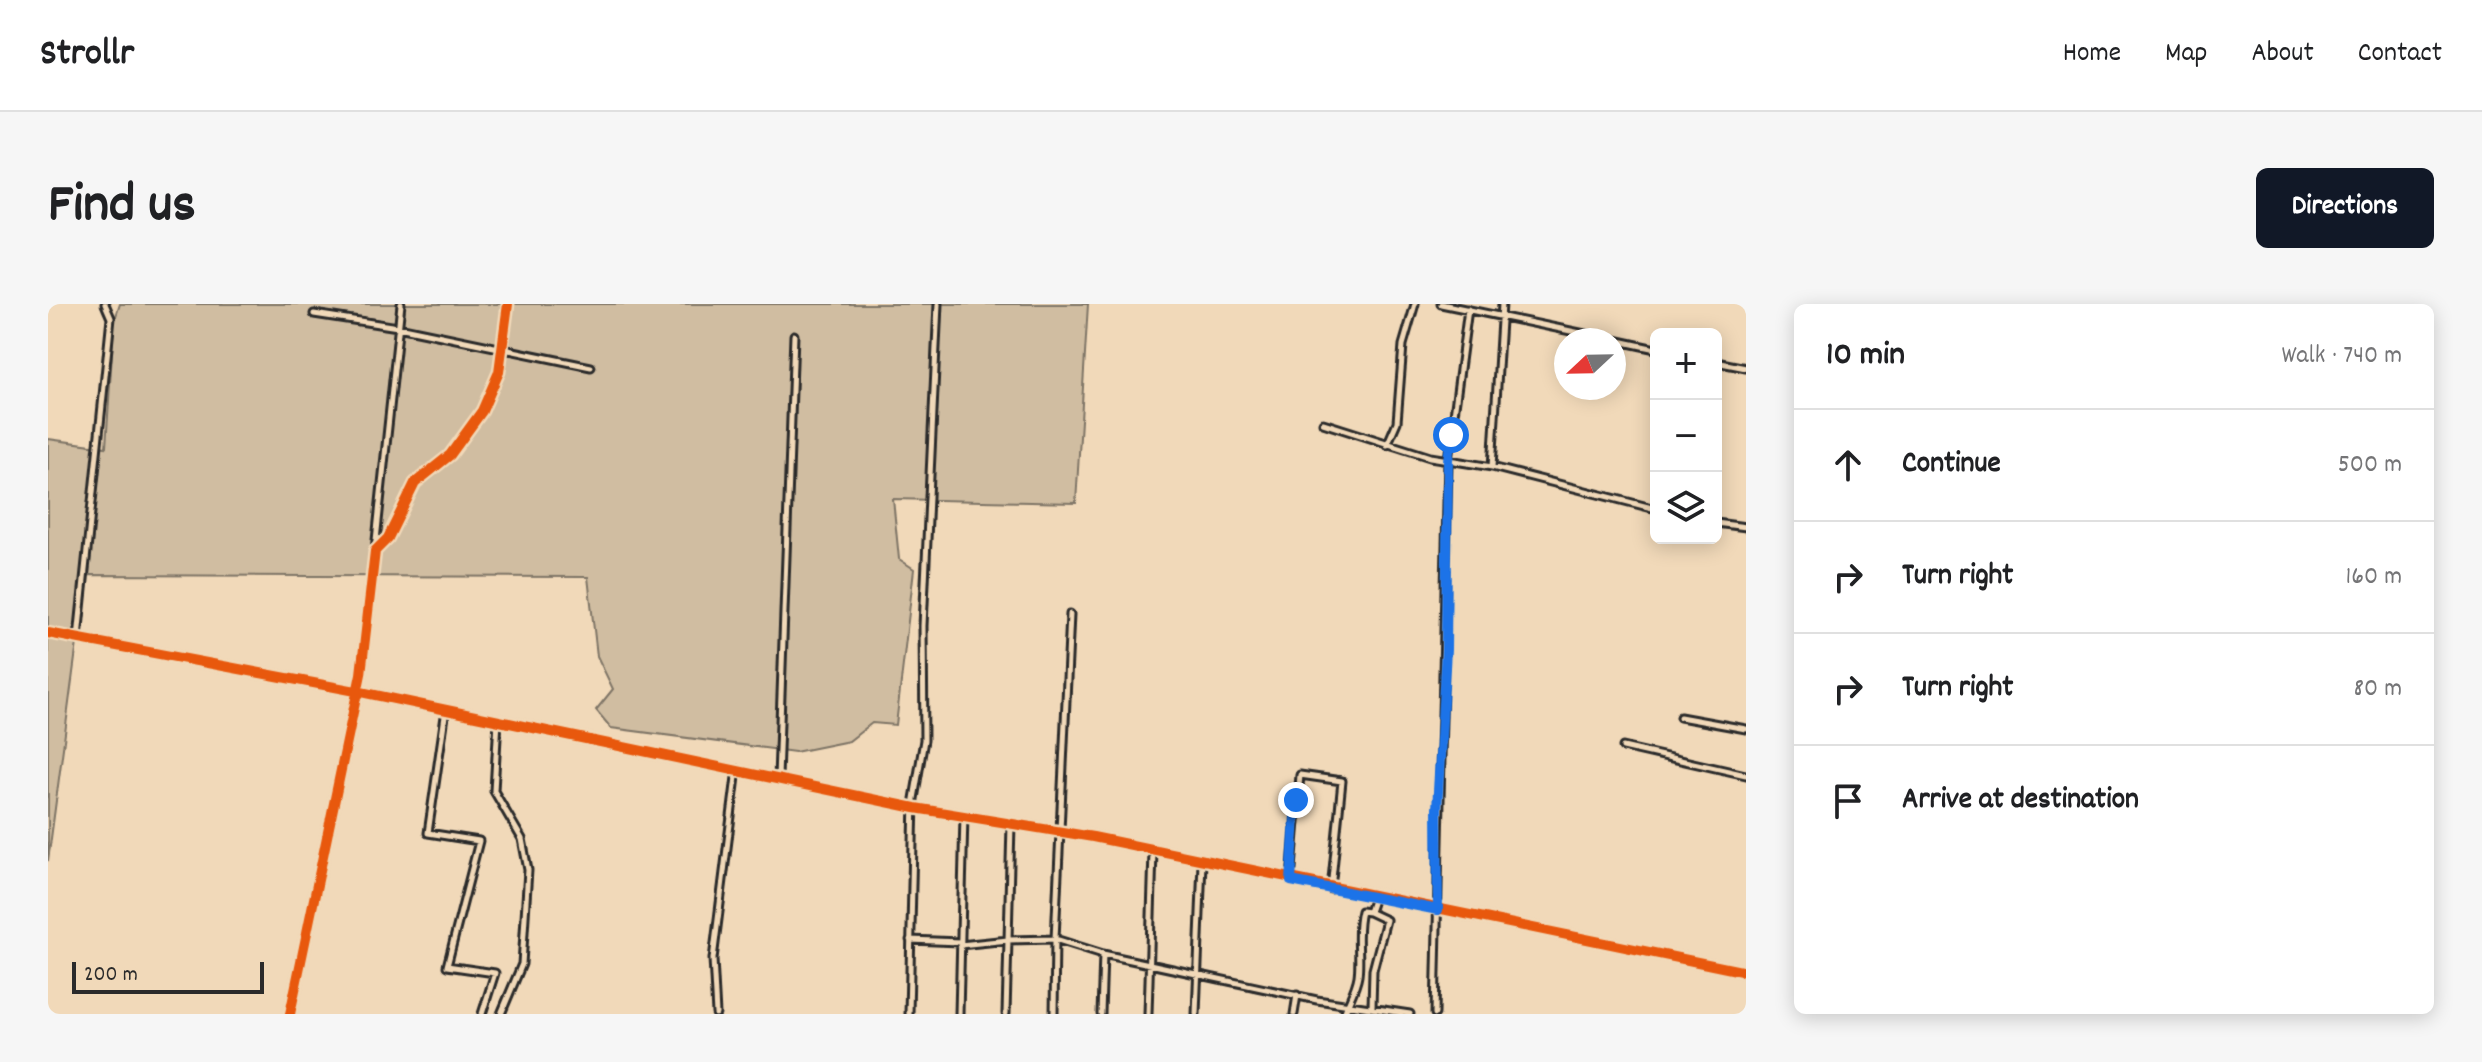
<!DOCTYPE html>
<meta charset="utf-8">
<style>
body{margin:0;font-family:Dekko,sans-serif;background:#f6f6f6;color:#202124}
.controls{position:absolute;right:24px;top:24px;display:grid;overflow:hidden;border-radius:12px;box-shadow:0 4px 20px #0003}
.controls button{width:72px;height:72px;display:grid;place-items:center;padding:0;border:0;border-bottom:2px solid #e0e0e0;background:#fff;color:#202124;font:40px sans-serif}
.compass{position:absolute;left:1506px;top:24px;width:72px;height:72px;border-radius:50%;background:#fff;box-shadow:0 4px 20px #0003;rotate:248deg}
.scale{position:absolute;left:24px;bottom:20px;width:192px;box-sizing:border-box;padding-left:8px;border:4px solid #2b2b2b;border-top:0;font-size:22px;line-height:28px;white-space:nowrap;color:#2b2b2b;-webkit-text-stroke:6px #f1d9b9;paint-order:stroke}
.stop{position:absolute;width:24px;height:24px;margin:-18px;border:6px solid #1a73e8;border-radius:50%;background:#fff}
.stop.end{background:#1a73e8;border-color:#fff;box-shadow:0 2px 8px #0008}
.list{margin:0;padding:0;list-style:none}
h2{display:flex;justify-content:space-between;align-items:center;height:104px;margin:0;padding:0 32px;font-size:34px}
h2 small{font-size:26px;font-weight:400;color:#757577}
.list li{display:grid;grid-template-columns:52px 1fr auto;gap:24px;align-items:center;box-sizing:border-box;height:112px;padding:0 32px;border-top:2px solid #e0e0e0}
.list b{display:block;font-size:30px;white-space:nowrap}
.list em{font-size:26px;font-style:normal;color:#757577}
.icon{flex:none;width:44px;height:44px;fill:none;stroke:currentColor;stroke-width:2;stroke-linecap:round;stroke-linejoin:round}
.map{position:relative;flex:none;width:1698px;height:710px;overflow:hidden;border-radius:12px}
header{display:flex;align-items:center;gap:48px;box-sizing:border-box;height:112px;padding:0 40px;background:#fff;border-bottom:2px solid #e0e0e0}
header strong{font-size:38px}
nav{display:flex;gap:44px;margin-inline-start:auto;font-size:28px}
.intro{display:flex;align-items:center;justify-content:space-between;box-sizing:border-box;height:192px;padding:0 48px}
h1{margin:0;font-size:56px}
.button{padding:20px 36px;border-radius:12px;background:#111827;color:#fff;font-size:28px;font-weight:700}
main{display:flex;gap:48px;padding:0 48px}
aside{flex:1;background:#fff;border-radius:12px;box-shadow:0 4px 20px #0003}
.map>svg:first-child{display:block}
.green{fill:#d0bda1;stroke:#7e7466;stroke-width:2}
.lines{fill:none;stroke-linecap:round;stroke-linejoin:round}
.minor-casing{stroke:#2b2b2b;stroke-width:11}
.tertiary-casing{stroke:#2b2b2b;stroke-width:13}
.minor{stroke:#f1d9b9;stroke-width:5}
.tertiary{stroke:#f1d9b9;stroke-width:7}
.cycleway-casing{stroke:#f1d9b9;stroke-width:15}
.cycleway{stroke:#e8590c;stroke-width:10}
.route{stroke:#1a73e8;stroke-width:10}
</style>
<header>
<strong>Strollr</strong>
<nav><a>Home</a><a>Map</a><a>About</a><a>Contact</a></nav>
</header>
<div class="intro"><h1>Find us</h1><a class="button">Directions</a></div>
<main>
<div class="map">
<svg width="1698" height="710" viewBox="0 0 1698 710">
<rect width="100%" height="100%" fill="#f1d9b9"/>
<filter id="ink" filterUnits="userSpaceOnUse"><feTurbulence type="fractalNoise" baseFrequency=".0125" numOctaves="2"/><feDisplacementMap in="SourceGraphic" scale="16" xChannelSelector="R" yChannelSelector="G"/><feConvolveMatrix kernelMatrix="1 2 1 2 8 2 1 2 1" color-interpolation-filters="sRGB"/></filter>
<g filter="url(#ink)">
<!-- green -->
<path class="green" d="M 72,0 L 1040,0 L 1028,199 L 845,195 L 851,255 L 866,265 L 848,421 L 824,419 L 801,437 L 747,448 L 563,424 L 548,406 L 565,385 L 549,352 L 540,273 L 38,271 L 0,557 L 0,135 L 58,143 L 66,18 Z"/>
<g class="lines">
<!-- minor casing -->
<g class="minor-casing">
<path id="minor" d="M 1393,0 L 1566,36
M 266,10 L 350,23 L 543,63
M 1566,36 L 1608,45
M 1668,58 L 1698,64
M 1275,119 L 1382,153 L 1444,163 L 1454,0
M 1339,141 L 1349,118 L 1355,41 L 1367,0
M 1444,163 L 1608,205
M 1668,219 L 1698,223
M 327,246 L 353,0
M 1022,310 L 1007,635 L 1055,650
M 30,334 L 63,14 L 57,0
M 398,405 L 380,529 L 431,537 L 399,662 L 447,669 L 434,710
M 1632,413 L 1698,425
M 450,416 L 446,487 L 474,535 L 480,566 L 474,660 L 453,710
M 1575,443 L 1698,471
M 730,474 L 746,31
M 963,520 L 960,636 L 1007,635 L 1006,710
M 1243,576 L 1252,471 L 1294,477 L 1283,585
M 1321,608 L 1338,616 L 1325,666 L 1324,703
M 862,636 L 912,638
M 912,641 L 960,636 L 958,710
M 242,710 L 313,370 L 327,247 L 340,234 L 367,179 L 402,151 L 434,107 L 451,68 L 460,0
M 668,710 L 665,655 L 689,465
M 861,710 L 866,495 L 876,436 L 875,322 L 890,0
M 911,710 L 916,511
M 1053,710 L 1055,650 L 1269,696 L 1362,710
M 1100,710 L 1105,547
M 1148,710 L 1154,558
M 1246,710 L 1249,691
M 1296,710 C 1300,698 1308,685 1310,672 C 1313,650 1307,630 1313,607 L 1321,608 L 1326,593
M 1387,710 L 1400,156 L 1420,5"/>
</g>
<!-- tertiary casing -->
<g class="tertiary-casing">
<path id="tertiary" d="M 0,329 L 308,387 L 867,504 L 1045,533 L 1698,668"/>
</g>
<!-- minor -->
<use href="#minor" class="minor"/>
<!-- tertiary -->
<use href="#tertiary" class="tertiary"/>
<!-- cycleway casing -->
<g class="cycleway-casing">
<path id="cycleway" d="M 0,329 L 308,387 L 867,504 L 1045,533 L 1698,668
M 242,710 L 313,370 L 327,247 L 340,234 L 367,179 L 402,151 L 434,107 L 451,68 L 460,0"/>
</g>
<!-- cycleway -->
<use href="#cycleway" class="cycleway"/>
</g>
</g>
<g class="lines" filter="url(#ink)">
<!-- route -->
<path class="route" d="M 1248,496 L 1243,577 L 1390,606 L 1389,505 L 1398,346 L 1400,156 L 1403,131"/>
</g>
</svg>
<div class="controls">
<button>+</button>
<button>−</button>
<button><svg class="icon" aria-label="layers" viewBox="0 0 24 24"><path d="M12 4l9 5-9 5-9-5zM3 14l9 5 9-5"/></svg></button>
</div>
<svg class="compass" viewBox="-18 -18 36 36"><path d="M0-13l5 13h-10z" fill="#e53935"/><path d="M0 13l5-13h-10z" fill="#757577"/></svg>
<div class="scale">200 m</div>
<div class="stop" style="left:1403px;top:131px"></div>
<div class="stop end" style="left:1248px;top:496px"></div>
</div>
<aside>
<h2>10 min<small>Walk · 740 m</small></h2>
<ul class="list">
<li><svg class="icon" aria-label="ahead" viewBox="0 0 24 24"><path d="M12 20V5M6 11l6-6 6 6"/></svg><div><b>Continue</b></div><em>500 m</em></li>
<li><svg class="icon" aria-label="right" viewBox="0 0 24 24"><path d="M7 20v-9h11M14 6l5 5-5 5"/></svg><div><b>Turn right</b></div><em>160 m</em></li>
<li><svg class="icon" aria-label="right" viewBox="0 0 24 24"><path d="M7 20v-9h11M14 6l5 5-5 5"/></svg><div><b>Turn right</b></div><em>80 m</em></li>
<li><svg class="icon" aria-label="arrive" viewBox="0 0 24 24"><path d="M6 21V4h12l-3 4 3 4H6"/></svg><div><b>Arrive at destination</b></div></li>
</ul>
</aside>
</main>
